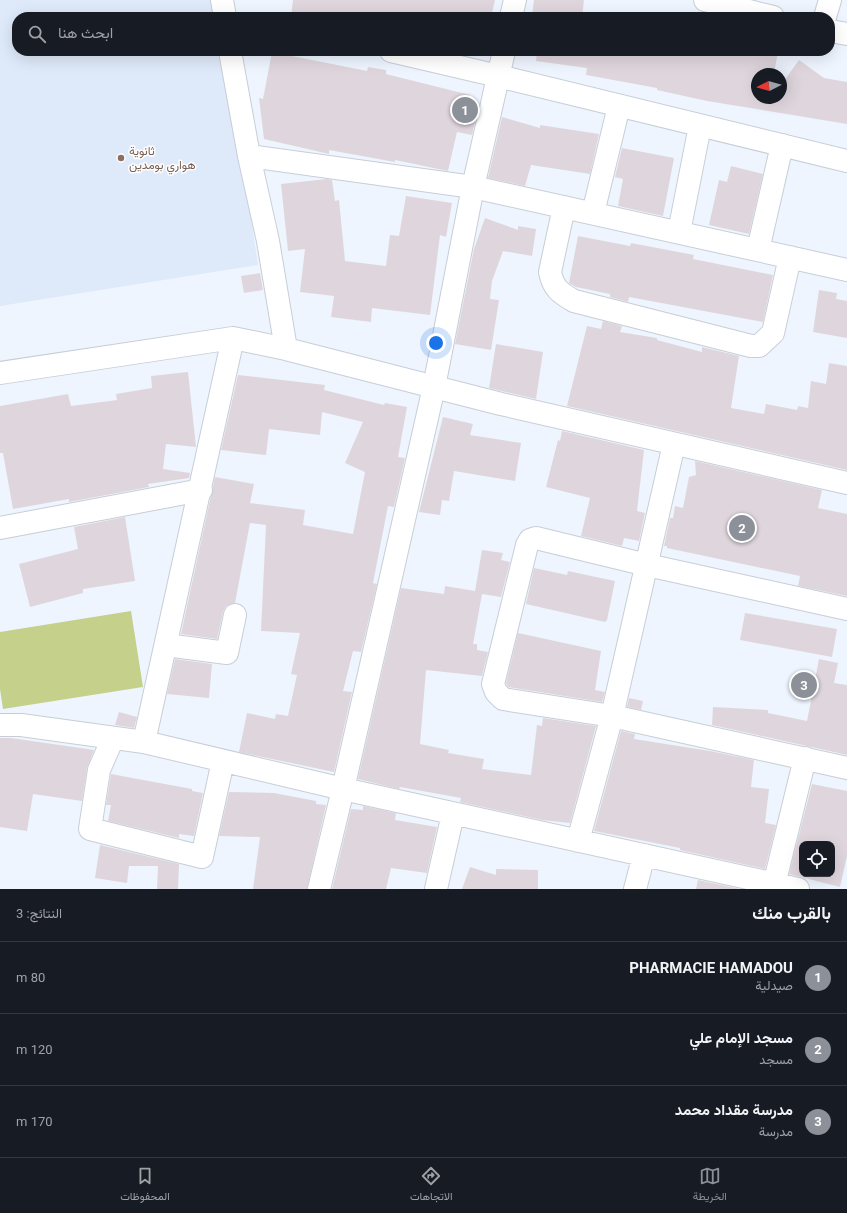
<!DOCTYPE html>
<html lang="ar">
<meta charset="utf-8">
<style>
body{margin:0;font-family:Roboto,Vazirmatn,sans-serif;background:#20242c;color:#f1f3f6;direction:rtl}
.controls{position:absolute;right:12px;bottom:12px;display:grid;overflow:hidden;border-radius:8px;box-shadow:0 4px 16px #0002}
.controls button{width:36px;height:36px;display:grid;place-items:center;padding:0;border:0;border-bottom:1px solid #363941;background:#171b24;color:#f1f3f6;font:20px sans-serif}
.compass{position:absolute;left:751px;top:68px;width:36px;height:36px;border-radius:50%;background:#171b24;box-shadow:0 4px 16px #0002;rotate:264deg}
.you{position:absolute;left:436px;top:343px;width:14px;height:14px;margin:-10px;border:3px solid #fff;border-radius:50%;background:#1a73e8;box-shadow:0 0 0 6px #1a73e833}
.badge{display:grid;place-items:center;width:26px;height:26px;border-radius:50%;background:#8c9099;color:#fff;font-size:13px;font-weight:700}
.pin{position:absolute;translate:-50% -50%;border:2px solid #fff;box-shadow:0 1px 4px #0006}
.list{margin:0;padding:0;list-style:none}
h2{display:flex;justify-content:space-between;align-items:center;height:52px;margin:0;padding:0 16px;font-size:17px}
h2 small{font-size:13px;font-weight:400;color:#9ea1a6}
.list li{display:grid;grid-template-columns:26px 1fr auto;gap:12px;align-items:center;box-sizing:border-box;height:72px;padding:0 16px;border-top:1px solid #363941}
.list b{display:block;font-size:15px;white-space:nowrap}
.list p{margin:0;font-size:13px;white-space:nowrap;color:#9ea1a6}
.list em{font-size:13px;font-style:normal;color:#9ea1a6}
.icon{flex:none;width:22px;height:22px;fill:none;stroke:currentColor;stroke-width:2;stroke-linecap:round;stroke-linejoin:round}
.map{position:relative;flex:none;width:847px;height:889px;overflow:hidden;direction:ltr}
.search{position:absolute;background:#171b24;box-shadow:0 4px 16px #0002;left:12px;right:12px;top:12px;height:44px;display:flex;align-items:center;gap:10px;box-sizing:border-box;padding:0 14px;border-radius:16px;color:#9ea1a6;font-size:15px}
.sheet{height:268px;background:#171b24}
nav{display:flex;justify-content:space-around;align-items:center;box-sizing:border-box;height:56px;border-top:1px solid #363941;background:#171b24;font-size:11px;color:#9ea1a6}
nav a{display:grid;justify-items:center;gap:2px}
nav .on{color:#8c9099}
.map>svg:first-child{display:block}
.built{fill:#dee9f9}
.pitch{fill:#c5d08a}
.building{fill:#dfd6dd;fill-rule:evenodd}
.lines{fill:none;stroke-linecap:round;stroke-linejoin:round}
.minor-casing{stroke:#c7ced6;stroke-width:24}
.tertiary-casing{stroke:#c7ced6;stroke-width:24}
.minor{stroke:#fff;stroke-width:22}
.tertiary{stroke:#fff;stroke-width:22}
.education-dot{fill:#8d6e63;stroke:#fff;stroke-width:1.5}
.labels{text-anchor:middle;stroke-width:3;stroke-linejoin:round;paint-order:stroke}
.education-label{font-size:12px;fill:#785e54;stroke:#fff;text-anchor:start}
</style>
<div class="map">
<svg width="847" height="889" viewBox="0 0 847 889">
<rect width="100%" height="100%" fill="#eef5fe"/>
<!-- built -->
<path class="built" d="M 0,0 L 218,0 L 221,17 L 17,17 L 17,51 L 226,51 L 258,265 L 0,306 Z"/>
<!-- pitch -->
<path class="pitch" d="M 131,611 L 143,687 L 3,709 L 0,689 L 0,632 Z"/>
<!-- building -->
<path class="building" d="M 293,0 L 495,0 L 491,17 L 291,17 Z
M 534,0 L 584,0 L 582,17 L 532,17 Z
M 537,51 L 778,51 L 774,74 L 757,74 L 757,98 L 770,98 L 770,101 L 772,98 L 781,98 L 781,85 L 799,60 L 824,78 L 847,82 L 847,124 L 707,101 L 657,90 L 657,88 L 586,75 L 587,68 L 536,61 Z
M 272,52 L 367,71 L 368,67 L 386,70 L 386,74 L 470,95 L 467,107 L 478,110 L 472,135 L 457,132 L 448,171 L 395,160 L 395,162 L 329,150 L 329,154 L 264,139 L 259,98 L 263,99 Z
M 502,117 L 540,128 L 540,125 L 599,134 L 590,174 L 531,165 L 525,186 L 488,178 Z
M 622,148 L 674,158 L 663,216 L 618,206 L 623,179 L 615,177 Z
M 731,166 L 763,174 L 749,234 L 709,225 L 719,180 L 727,182 Z
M 327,179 L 332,180 L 335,201 L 339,200 L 345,261 L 386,266 L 390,235 L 399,236 L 406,196 L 452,203 L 446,237 L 440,235 L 430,315 L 372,308 L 371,322 L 331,317 L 334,296 L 300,292 L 305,249 L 288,251 L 281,184 Z
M 485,218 L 518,230 L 518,226 L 536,229 L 532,256 L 503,251 L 492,281 L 490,299 L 499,300 L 491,350 L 455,344 L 474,249 Z
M 578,236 L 630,246 L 631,243 L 694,255 L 693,259 L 773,275 L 763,322 L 629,297 L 628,302 L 610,297 L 610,294 L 576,287 L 569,283 Z
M 260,273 L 263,290 L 244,293 L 241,276 Z
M 819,290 L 837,293 L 836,299 L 847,301 L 847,338 L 813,332 Z
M 603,321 L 622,326 L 620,332 L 657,338 L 657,340 L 702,352 L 702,347 L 739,356 L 731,408 L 764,414 L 766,404 L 797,410 L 798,406 L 808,408 L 811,381 L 826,384 L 829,363 L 847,366 L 847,470 L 567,406 L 587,326 L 601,329 Z
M 496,344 L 543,352 L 536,399 L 489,388 Z
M 188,372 L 196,447 L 166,444 L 163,469 L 190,473 L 189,478 L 148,484 L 149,487 L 69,502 L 69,499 L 13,509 L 3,453 L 0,453 L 0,406 L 68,394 L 71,406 L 117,400 L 116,394 L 152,388 L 151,376 Z
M 238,375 L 325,385 L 324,390 L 384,405 L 385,403 L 407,407 L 398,457 L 405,458 L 394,507 L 388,506 L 373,583 L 377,584 L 361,652 L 353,651 L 343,691 L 352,692 L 334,772 L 239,752 L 247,713 L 275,719 L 276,714 L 288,716 L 297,675 L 291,674 L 300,633 L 261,631 L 266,525 L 250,523 L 235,603 L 226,606 L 223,612 L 217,639 L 181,634 L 215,477 L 254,484 L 250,503 L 305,510 L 303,525 L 353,534 L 365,472 L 345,463 L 363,422 L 322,412 L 320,435 L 269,429 L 266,455 L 221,450 Z
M 443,417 L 473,424 L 470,435 L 521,443 L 515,481 L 454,471 L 449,501 L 442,500 L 440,515 L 419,512 Z
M 562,431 L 644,450 L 637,511 L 645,513 L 639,541 L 624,538 L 622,546 L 581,536 L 590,498 L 546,487 L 558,440 L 560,441 Z
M 695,461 L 822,490 L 818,508 L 847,514 L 847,596 L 798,586 L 800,576 L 667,548 L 667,546 L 664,546 L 670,518 L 673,518 L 675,506 L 683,508 L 689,477 L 696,475 Z
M 125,517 L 135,581 L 83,589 L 83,593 L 30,607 L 19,564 L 78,549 L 74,527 Z
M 482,550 L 503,553 L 501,560 L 510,562 L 501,597 L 482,594 L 473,644 L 477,644 L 477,650 L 488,652 L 482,676 L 426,670 L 420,744 L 449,750 L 448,753 L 484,759 L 482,769 L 531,775 L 537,725 L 542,726 L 543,718 L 596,726 L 570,823 L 542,820 L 460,802 L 461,798 L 400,787 L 399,789 L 358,779 L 401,588 L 444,594 L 445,586 L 475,591 Z
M 534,568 L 567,575 L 568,571 L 615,581 L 607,620 L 605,622 L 526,604 Z
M 745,613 L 837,629 L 832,657 L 740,640 Z
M 518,633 L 601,651 L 595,690 L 605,692 L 602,702 L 508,687 L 506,683 Z
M 175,659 L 212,664 L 209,698 L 167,694 Z
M 819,659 L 838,663 L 834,683 L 847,685 L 847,755 L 712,725 L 713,707 L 768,710 L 768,713 L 807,721 Z
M 629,698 L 643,701 L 641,710 L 627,707 Z
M 119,712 L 137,717 L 134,728 L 115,725 Z
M 621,731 L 635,734 L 634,739 L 710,751 L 754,760 L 751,787 L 769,789 L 765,823 L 776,825 L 765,869 L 680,850 L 680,848 L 594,831 Z
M 0,738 L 11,738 L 94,750 L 87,768 L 82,801 L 33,794 L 27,831 L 0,827 Z
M 111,774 L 192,789 L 192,791 L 203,793 L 194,836 L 179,834 L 179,838 L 108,821 L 111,805 L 106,805 Z
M 812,784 L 847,791 L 847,856 L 840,887 L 789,874 ZM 802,844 L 832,844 L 832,874 L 802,874 Z
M 229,792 L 274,793 L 316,801 L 316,804 L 326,805 L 307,889 L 253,889 L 260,837 L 219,836 Z
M 363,806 L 396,813 L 395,820 L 437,827 L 427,873 L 391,868 L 386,889 L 332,889 L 351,809 L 363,810 Z
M 100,845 L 179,864 L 178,889 L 157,889 L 158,866 L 129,866 L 127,883 L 95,878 Z
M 470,867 L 496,875 L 496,869 L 538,870 L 538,889 L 462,889 Z
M 698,880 L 740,889 L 696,889 Z"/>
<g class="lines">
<!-- minor casing -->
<g class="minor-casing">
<path id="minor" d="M 222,0 L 225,17
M 705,0 L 773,17
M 825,17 L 830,0
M 830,31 L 847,34
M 230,51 L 249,156 L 268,241 L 286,349
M 391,51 L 498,76
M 249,156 L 473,187 L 847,270
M 564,207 L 550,272 C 553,288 560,293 574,301 L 751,346 L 759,346 L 773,333 L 790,257
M 593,213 L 619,106
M 679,232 L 700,126
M 758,250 L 782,145
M 0,373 L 233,338 L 286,349 L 501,404 L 847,483
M 0,528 L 201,490
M 847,609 L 647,565 L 536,538 L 530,540 L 527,545 L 493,684 L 496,692 L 503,699 L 612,716 L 847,768
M 166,645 L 227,653 L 235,615
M 0,725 L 21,725 L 144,742 L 343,789 L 798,889
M 113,738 L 99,770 L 90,829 L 202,857 L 223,761
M 144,742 L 233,338
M 578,841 L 612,716 L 674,444
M 436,889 L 453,814
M 635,889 L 644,855
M 773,889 L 805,758"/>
</g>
<!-- tertiary casing -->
<g class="tertiary-casing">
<path id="tertiary" d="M 511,17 L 515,0
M 498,76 L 847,161
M 319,889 L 343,789 L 434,387 L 473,187 L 504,51"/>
</g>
<!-- minor -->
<use href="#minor" class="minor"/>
<!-- tertiary -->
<use href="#tertiary" class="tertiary"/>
</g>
<!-- markers -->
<circle class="education-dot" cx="121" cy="158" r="4"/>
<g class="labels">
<!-- education labels -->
<g class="education-label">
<text x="129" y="155">ثانوية<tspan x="129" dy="14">هواري بومدين</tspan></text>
</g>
</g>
</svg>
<div class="controls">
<button><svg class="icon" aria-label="locate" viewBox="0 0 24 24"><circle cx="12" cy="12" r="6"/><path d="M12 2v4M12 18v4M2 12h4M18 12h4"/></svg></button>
</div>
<svg class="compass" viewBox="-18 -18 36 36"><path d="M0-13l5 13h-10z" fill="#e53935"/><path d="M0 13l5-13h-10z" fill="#9ea1a6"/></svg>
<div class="you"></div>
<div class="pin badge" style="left:465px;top:110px">1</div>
<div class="pin badge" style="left:742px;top:528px">2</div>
<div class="pin badge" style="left:804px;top:685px">3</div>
<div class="search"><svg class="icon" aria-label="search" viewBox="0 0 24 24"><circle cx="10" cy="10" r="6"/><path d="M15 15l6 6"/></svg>ابحث هنا</div>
</div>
<section class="sheet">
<h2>بالقرب منك<small>النتائج: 3</small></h2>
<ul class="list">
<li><span class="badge">1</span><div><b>PHARMACIE HAMADOU</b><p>صيدلية</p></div><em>80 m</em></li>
<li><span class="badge">2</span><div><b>مسجد الإمام علي</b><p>مسجد</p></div><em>120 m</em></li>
<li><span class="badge">3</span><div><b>مدرسة مقداد محمد</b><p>مدرسة</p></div><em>170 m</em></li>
</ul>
</section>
<nav>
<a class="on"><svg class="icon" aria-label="map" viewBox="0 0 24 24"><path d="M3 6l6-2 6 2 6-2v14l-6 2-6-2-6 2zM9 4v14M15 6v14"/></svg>الخريطة</a>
<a><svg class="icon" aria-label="directions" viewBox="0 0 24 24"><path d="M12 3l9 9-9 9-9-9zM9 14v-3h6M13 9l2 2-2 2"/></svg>الاتجاهات</a>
<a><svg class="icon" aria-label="saved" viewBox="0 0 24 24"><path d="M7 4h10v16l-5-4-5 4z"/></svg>المحفوظات</a>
</nav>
